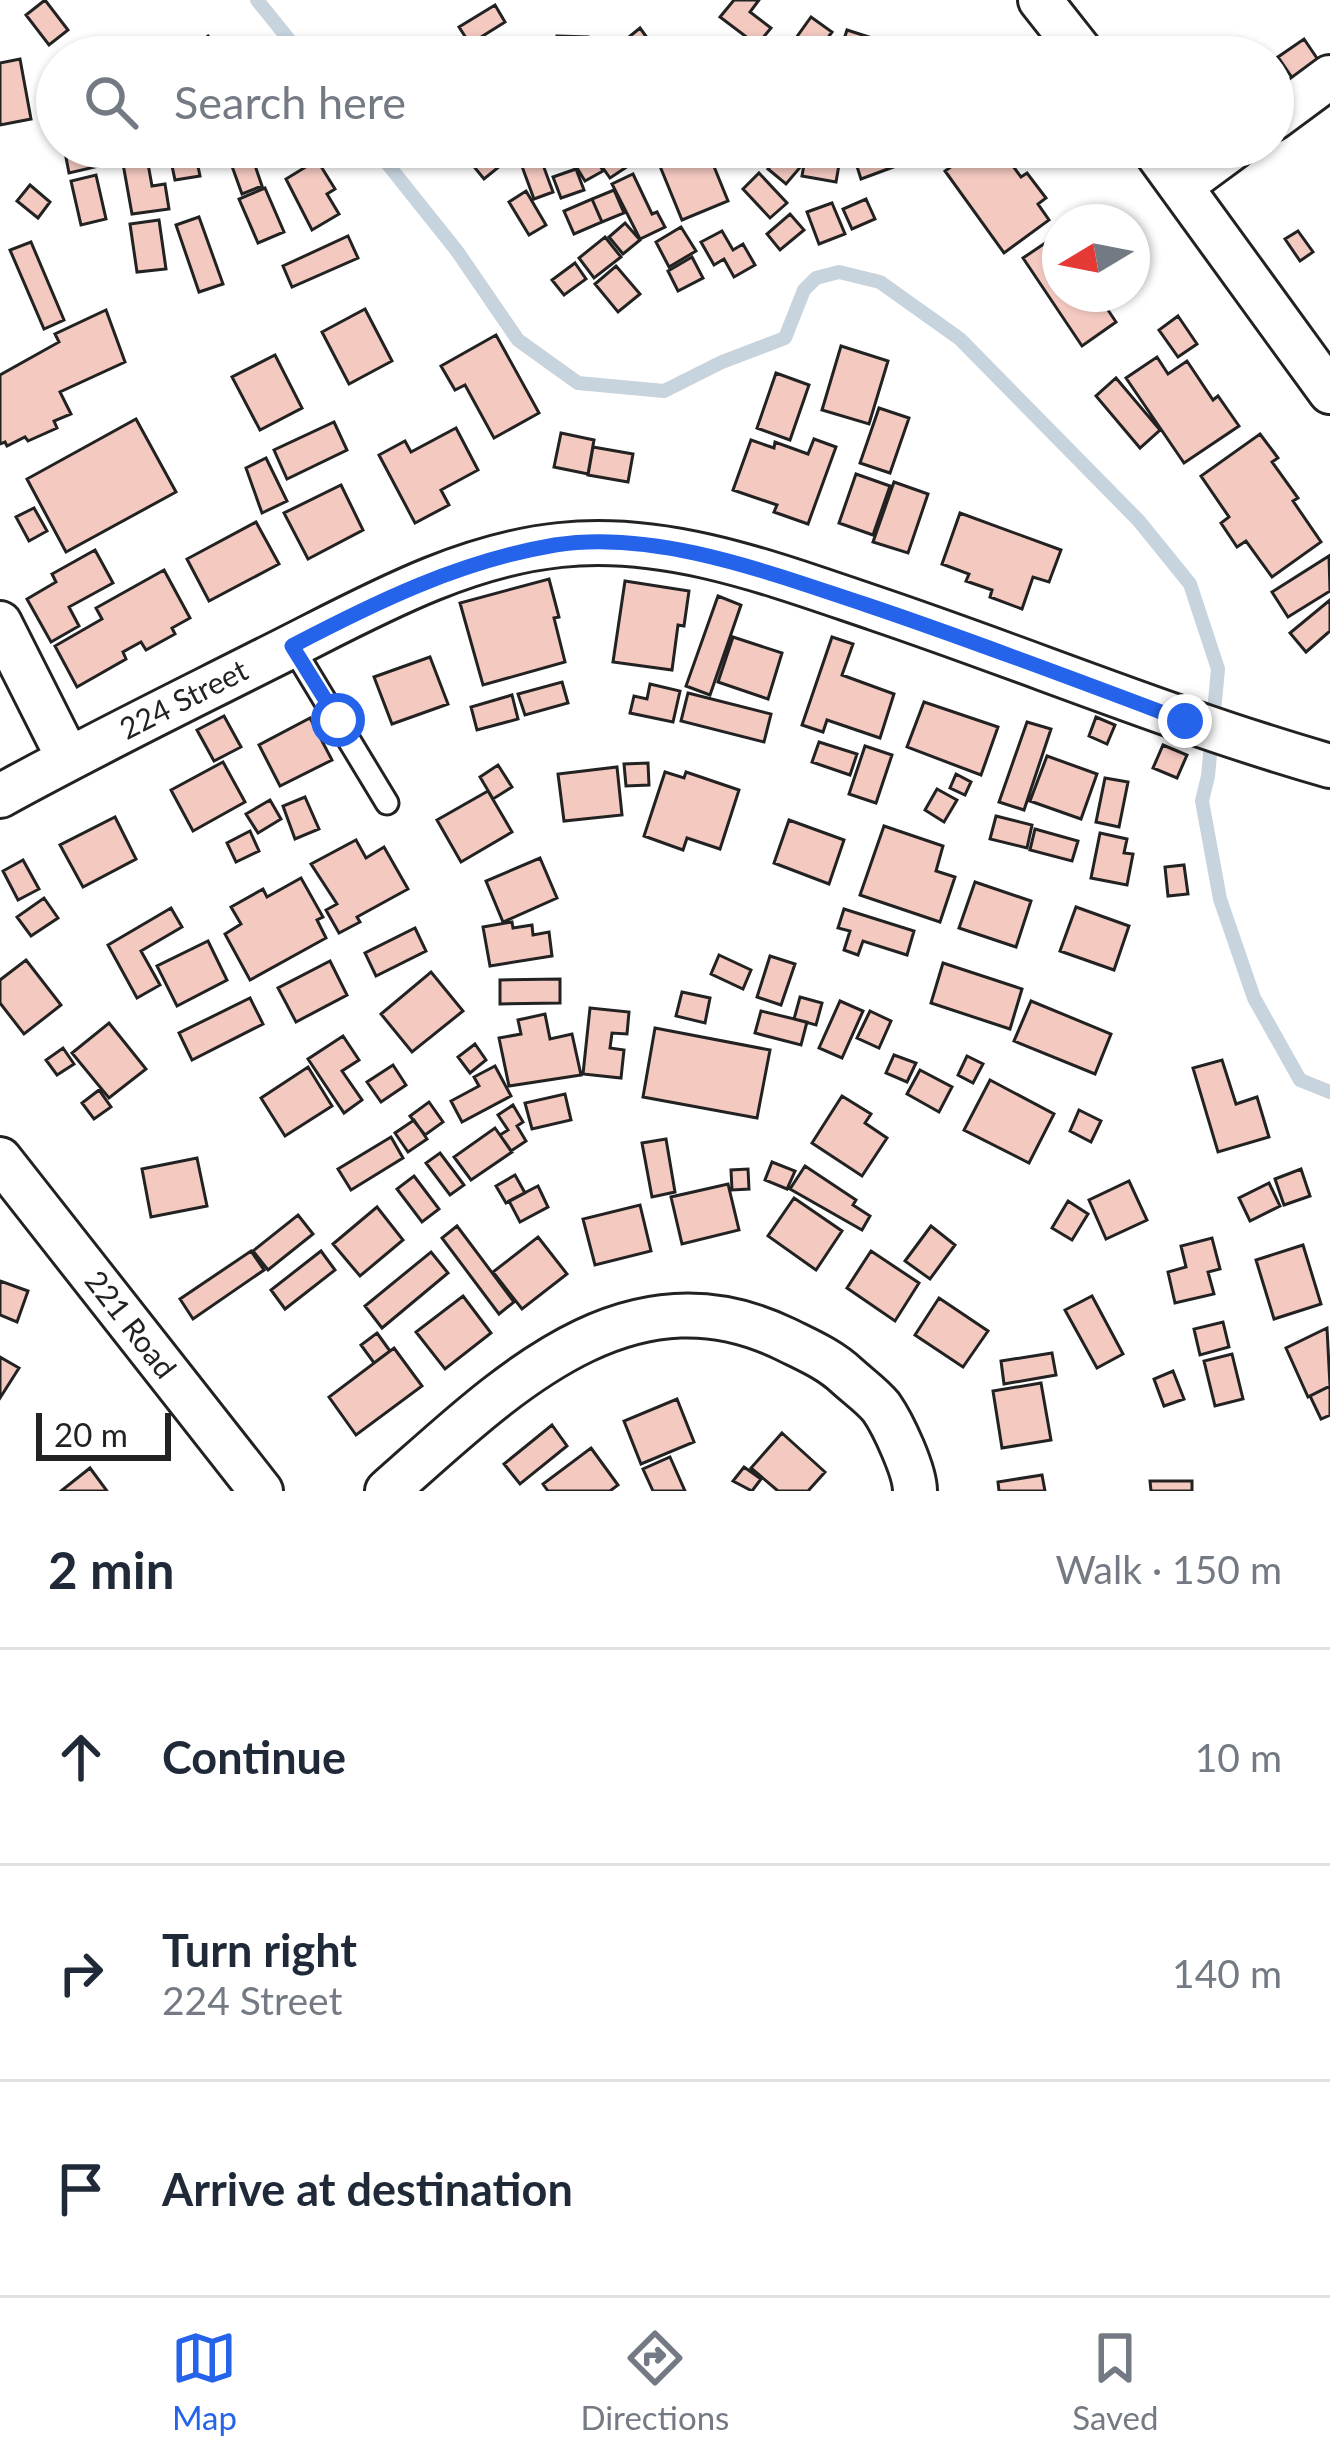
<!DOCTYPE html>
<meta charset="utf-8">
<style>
body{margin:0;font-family:Lato,sans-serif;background:#f6f6f7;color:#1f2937}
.compass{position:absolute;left:1042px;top:204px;width:108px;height:108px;border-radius:50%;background:#fff;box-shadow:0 3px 9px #0004;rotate:260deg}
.scale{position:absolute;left:36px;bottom:30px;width:135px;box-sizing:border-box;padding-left:12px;border:6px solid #222;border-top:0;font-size:33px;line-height:42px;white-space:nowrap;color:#222;-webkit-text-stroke:9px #fff;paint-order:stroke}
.stop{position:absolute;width:36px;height:36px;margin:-27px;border:9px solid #2563eb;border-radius:50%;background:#fff}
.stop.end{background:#2563eb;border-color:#fff;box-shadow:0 3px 12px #0008}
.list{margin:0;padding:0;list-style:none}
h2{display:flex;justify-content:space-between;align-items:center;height:156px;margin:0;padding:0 48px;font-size:51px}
h2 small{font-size:39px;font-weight:400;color:#747a83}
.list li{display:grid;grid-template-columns:78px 1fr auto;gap:36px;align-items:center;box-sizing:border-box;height:216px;padding:0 48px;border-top:3px solid #e0e1e3}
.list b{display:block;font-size:45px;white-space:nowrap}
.list p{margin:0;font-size:39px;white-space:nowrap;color:#747a83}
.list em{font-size:39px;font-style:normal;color:#747a83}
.icon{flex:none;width:66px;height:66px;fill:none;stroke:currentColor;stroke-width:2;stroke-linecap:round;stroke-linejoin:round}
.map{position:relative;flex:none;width:1330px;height:1491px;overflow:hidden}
.search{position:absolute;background:#fff;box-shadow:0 3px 9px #0004;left:36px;right:36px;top:36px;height:132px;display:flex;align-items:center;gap:30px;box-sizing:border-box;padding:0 42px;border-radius:66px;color:#747a83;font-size:45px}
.sheet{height:804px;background:#fff}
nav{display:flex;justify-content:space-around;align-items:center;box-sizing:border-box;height:168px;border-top:3px solid #e0e1e3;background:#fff;font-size:33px;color:#747a83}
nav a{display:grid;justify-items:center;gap:6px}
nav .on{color:#2563eb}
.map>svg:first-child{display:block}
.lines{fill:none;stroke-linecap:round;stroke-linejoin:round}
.stream{stroke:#c7d3dd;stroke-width:14}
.building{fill:#f3c9c0;stroke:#222;stroke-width:3}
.service-casing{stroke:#222;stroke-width:27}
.minor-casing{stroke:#222;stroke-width:48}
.service{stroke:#fff;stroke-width:21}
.minor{stroke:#fff;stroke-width:42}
.route{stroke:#2563eb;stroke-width:15}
.labels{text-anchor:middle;stroke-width:9;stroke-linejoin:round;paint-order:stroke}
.street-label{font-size:30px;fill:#222;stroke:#fff}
</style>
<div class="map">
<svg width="1330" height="1491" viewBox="0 0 1330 1491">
<rect width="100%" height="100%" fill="#fff"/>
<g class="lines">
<!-- stream -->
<path class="stream" d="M 257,0 L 303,57
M 374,147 L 457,251 L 518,340 L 578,383 L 664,391 L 722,362 L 785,338 L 804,290 L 816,278 L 839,272 L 880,282 L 960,339 L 1139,521 L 1190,584 L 1218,669 L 1208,776 L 1202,801 L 1220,899 L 1254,998 L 1300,1080 L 1330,1092"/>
</g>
<!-- building -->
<path class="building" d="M 45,0 L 68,30 L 49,45 L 26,15 Z
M 734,0 L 759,0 L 750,12 L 771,28 L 757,45 L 720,17 Z
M 495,5 L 505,22 L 470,44 L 459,27 Z
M 811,17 L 832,32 L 814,57 L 793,57 L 786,52 Z
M 640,28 L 661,57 L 635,57 L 624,41 Z
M 847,30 L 869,37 L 863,57 L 840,52 Z
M 208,36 L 221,53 L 194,57 L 189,50 Z
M 557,36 L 588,37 L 588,57 L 557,57 Z
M 459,39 L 468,57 L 424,57 Z
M 1304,39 L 1323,67 L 1297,85 L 1278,57 Z
M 113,42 L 123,57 L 95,57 L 94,55 Z
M 514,42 L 520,57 L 498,57 L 495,50 Z
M 20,59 L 31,119 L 0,125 L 0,63 Z
M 64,147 L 104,147 L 108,164 L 69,173 Z
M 120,147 L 145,147 L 152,186 L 165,184 L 169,209 L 132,214 Z
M 168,147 L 194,147 L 200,176 L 175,180 Z
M 658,147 L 706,147 L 728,201 L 682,220 L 653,149 Z
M 730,147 L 799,147 L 804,151 L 803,164 L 786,184 L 768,169 L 777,158 L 765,147 L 749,164 Z
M 882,147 L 889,147 L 896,166 L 861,179 L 854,157 Z
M 993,147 L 999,147 L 1021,177 L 1027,173 L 1046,198 L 1038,204 L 1049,220 L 1004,253 L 945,171 L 969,154 L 974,161 Z
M 617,149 L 628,166 L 610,178 L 598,161 Z
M 488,150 L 500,166 L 484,179 L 471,163 Z
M 250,151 L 262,186 L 242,194 L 229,158 Z
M 593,152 L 603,171 L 585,181 L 574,163 Z
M 806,153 L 840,159 L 836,182 L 802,176 Z
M 539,154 L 553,192 L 534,199 L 520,161 Z
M 317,160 L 335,189 L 327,194 L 339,214 L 312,230 L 286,179 Z
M 576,169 L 584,190 L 561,198 L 553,177 Z
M 759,173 L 787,203 L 770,218 L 743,189 Z
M 633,174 L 652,214 L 657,212 L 665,227 L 640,239 L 612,184 Z
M 96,175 L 106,219 L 81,225 L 71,181 Z
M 30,185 L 50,202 L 38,218 L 17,201 Z
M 265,188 L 284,232 L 258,243 L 239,199 Z
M 614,190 L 624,213 L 602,222 L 592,199 Z
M 526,191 L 546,225 L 529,235 L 509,202 Z
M 592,199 L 602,222 L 574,234 L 564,211 Z
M 866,199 L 875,219 L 852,229 L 843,209 Z
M 832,203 L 845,234 L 819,244 L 807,212 Z
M 790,214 L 804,230 L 780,250 L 767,234 Z
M 199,217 L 223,284 L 199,292 L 176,225 Z
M 159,220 L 166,269 L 137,272 L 130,224 Z
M 625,223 L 640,240 L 623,254 L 609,237 Z
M 681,227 L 696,251 L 669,267 L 656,242 Z
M 722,231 L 733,250 L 743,244 L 755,265 L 734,277 L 724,259 L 714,265 L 701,242 Z
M 1298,231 L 1313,252 L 1300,261 L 1285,239 Z
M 1060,233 L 1060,294 L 1117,295 L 1104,304 L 1116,322 L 1082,346 L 1023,258 Z
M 348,236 L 358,258 L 292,287 L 283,266 Z
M 605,237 L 621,257 L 594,278 L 579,258 Z
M 31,242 L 64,320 L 44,329 L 10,250 Z
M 692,257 L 703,278 L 678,291 L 668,271 Z
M 575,263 L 586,279 L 564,295 L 552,280 Z
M 616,266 L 640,294 L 618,312 L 595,284 Z
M 365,309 L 392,361 L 349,384 L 322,332 Z
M 106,310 L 125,362 L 60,392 L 71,414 L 54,421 L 57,428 L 28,441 L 25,437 L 7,446 L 5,442 L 0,444 L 0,375 L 59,342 L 55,334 Z
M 1178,316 L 1197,344 L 1178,357 L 1159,330 Z
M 496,335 L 539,413 L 494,438 L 465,385 L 455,390 L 441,366 Z
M 841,346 L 888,361 L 869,424 L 822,410 Z
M 275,355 L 302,408 L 260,430 L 232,377 Z
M 1157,357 L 1168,374 L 1187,361 L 1213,400 L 1218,396 L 1239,426 L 1184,463 L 1126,378 Z
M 776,373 L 809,385 L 790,440 L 757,428 Z
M 1116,378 L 1160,430 L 1140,448 L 1096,396 Z
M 879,408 L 909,418 L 890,473 L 860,463 Z
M 136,419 L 176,492 L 66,552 L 27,479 Z
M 334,422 L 347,450 L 287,479 L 274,450 Z
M 456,428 L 478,470 L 441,490 L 449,505 L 415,523 L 379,455 L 405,441 L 411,452 Z
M 561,433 L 594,440 L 588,474 L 554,467 Z
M 1260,434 L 1278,458 L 1272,462 L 1298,498 L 1293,501 L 1321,542 L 1272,577 L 1246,541 L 1237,547 L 1221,523 L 1229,517 L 1201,476 Z
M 814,439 L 836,447 L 808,524 L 774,512 L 777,505 L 733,490 L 751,440 L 774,448 L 775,442 L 808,454 Z
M 593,447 L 633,454 L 628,482 L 588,475 Z
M 266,458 L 287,501 L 262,513 L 246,468 Z
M 856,474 L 890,486 L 873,535 L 839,523 Z
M 894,482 L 928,494 L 908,553 L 873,542 Z
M 341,485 L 363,530 L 308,559 L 284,513 Z
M 34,508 L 47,531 L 29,541 L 16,517 Z
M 960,513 L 1061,550 L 1049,582 L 1033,577 L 1022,609 L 990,597 L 992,590 L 966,581 L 969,574 L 942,564 Z
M 256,522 L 279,564 L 209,601 L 187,559 Z
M 95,550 L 113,583 L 69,607 L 79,626 L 51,642 L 27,599 L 56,582 L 52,574 Z
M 1329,556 L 1330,591 L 1288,617 L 1272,592 Z
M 164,570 L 190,618 L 172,628 L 175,634 L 146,650 L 141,642 L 123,652 L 126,659 L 77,687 L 55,646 L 102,619 L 96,608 Z
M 549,579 L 559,617 L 554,618 L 565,662 L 483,685 L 460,603 Z
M 625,581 L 689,591 L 684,626 L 678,625 L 672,670 L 613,662 Z
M 718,596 L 741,605 L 710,695 L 686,686 Z
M 1330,600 L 1330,631 L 1306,652 L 1290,633 Z
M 733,637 L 782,653 L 768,699 L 718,682 Z
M 832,637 L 853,644 L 842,675 L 894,694 L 880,738 L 827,720 L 823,732 L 802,725 Z
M 430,657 L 448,704 L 392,724 L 374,677 Z
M 562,682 L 568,703 L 525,715 L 518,694 Z
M 650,684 L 680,691 L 673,722 L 630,713 L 634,696 L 647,699 Z
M 688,693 L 771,714 L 764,742 L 681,721 Z
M 512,695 L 518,719 L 477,730 L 471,707 Z
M 924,702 L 998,727 L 981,775 L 907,747 Z
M 224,716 L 241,747 L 214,761 L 197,730 Z
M 1096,717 L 1115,725 L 1107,744 L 1089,736 Z
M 310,718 L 332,760 L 280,786 L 259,745 Z
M 1027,722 L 1051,729 L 1024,810 L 999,802 Z
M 819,742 L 857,754 L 850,775 L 812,762 Z
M 1163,745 L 1187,755 L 1177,778 L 1153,768 Z
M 865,746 L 892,755 L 876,803 L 849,794 Z
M 1047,756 L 1097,774 L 1081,819 L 1030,801 Z
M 223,762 L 245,802 L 193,831 L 171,790 Z
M 648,763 L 649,785 L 626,786 L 624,764 Z
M 498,765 L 512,787 L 493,799 L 480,777 Z
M 617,767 L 622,815 L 564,821 L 558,774 Z
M 665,772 L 684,778 L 686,772 L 739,790 L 720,849 L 687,838 L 683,850 L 644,836 Z
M 956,774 L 971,782 L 965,795 L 950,788 Z
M 1105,778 L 1128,782 L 1119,827 L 1096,822 Z
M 937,789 L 957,800 L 944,822 L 925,810 Z
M 488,791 L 512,832 L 461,862 L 437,820 Z
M 305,797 L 319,829 L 295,839 L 283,806 Z
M 270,800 L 281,819 L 258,833 L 246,814 Z
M 996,816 L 1032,825 L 1027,848 L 990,839 Z
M 115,817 L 136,859 L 83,887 L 60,845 Z
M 789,820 L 844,840 L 829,884 L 774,863 Z
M 884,826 L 943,846 L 936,871 L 955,877 L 940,922 L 860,895 Z
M 1035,829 L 1078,841 L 1072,861 L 1030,850 Z
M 250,831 L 259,851 L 236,862 L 227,843 Z
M 1100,833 L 1127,839 L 1124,853 L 1133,854 L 1127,885 L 1091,878 Z
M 356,840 L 366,858 L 384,847 L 408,889 L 357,917 L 360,922 L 339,933 L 326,910 L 337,904 L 311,864 Z
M 540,858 L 557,898 L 503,922 L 486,881 Z
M 23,860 L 39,889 L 18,900 L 3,871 Z
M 1184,865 L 1188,894 L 1168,896 L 1165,867 Z
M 301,878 L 323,917 L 317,920 L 326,938 L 250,980 L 225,934 L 241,924 L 231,907 L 263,889 L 267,897 Z
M 975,882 L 1031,901 L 1016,947 L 959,928 Z
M 44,898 L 58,918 L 31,936 L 17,917 Z
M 1076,907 L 1129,926 L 1114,970 L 1060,951 Z
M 171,908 L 182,927 L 141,951 L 160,985 L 137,998 L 108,945 Z
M 844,909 L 914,931 L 907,955 L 863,941 L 858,955 L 844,950 L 850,931 L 838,928 Z
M 512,922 L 513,928 L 532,925 L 533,935 L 549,932 L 552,956 L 490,966 L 483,927 Z
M 415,928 L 426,951 L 376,976 L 365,953 Z
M 208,941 L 227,980 L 177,1006 L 157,966 Z
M 719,955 L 751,970 L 743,989 L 711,974 Z
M 770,956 L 795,964 L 781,1005 L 757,997 Z
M 26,960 L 61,1005 L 24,1034 L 0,1003 L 0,980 Z
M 330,961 L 347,995 L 296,1022 L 278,988 Z
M 943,963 L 1022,989 L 1010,1029 L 931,1003 Z
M 431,972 L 463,1011 L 412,1052 L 381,1014 Z
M 560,979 L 560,1003 L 500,1004 L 500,980 Z
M 682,992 L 710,998 L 705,1023 L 676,1016 Z
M 800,997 L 822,1003 L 816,1025 L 794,1019 Z
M 250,998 L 263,1024 L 192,1060 L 179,1033 Z
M 840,1001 L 863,1011 L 842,1058 L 819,1048 Z
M 1031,1001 L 1111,1034 L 1095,1074 L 1014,1041 Z
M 590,1008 L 629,1012 L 627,1034 L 612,1033 L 610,1048 L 624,1050 L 621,1078 L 583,1074 Z
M 761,1011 L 807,1022 L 801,1045 L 755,1033 Z
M 870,1011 L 891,1021 L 879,1048 L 857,1038 Z
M 545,1014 L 550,1039 L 572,1034 L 581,1075 L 509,1086 L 499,1038 L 521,1034 L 518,1020 Z
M 109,1023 L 146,1069 L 109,1098 L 72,1053 Z
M 655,1028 L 770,1050 L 757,1118 L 643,1097 Z
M 343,1036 L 359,1060 L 342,1071 L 362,1100 L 344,1113 L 308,1059 Z
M 475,1044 L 486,1060 L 470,1073 L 458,1057 Z
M 63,1048 L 74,1064 L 57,1075 L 46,1060 Z
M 894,1055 L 916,1063 L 907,1082 L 886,1073 Z
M 967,1056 L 983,1064 L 973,1083 L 958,1075 Z
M 1222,1060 L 1236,1104 L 1257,1097 L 1269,1137 L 1218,1152 L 1193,1068 Z
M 393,1065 L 406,1085 L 381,1102 L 367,1082 Z
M 495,1066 L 511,1096 L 462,1122 L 451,1101 L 479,1086 L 474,1077 Z
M 308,1067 L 332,1106 L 285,1136 L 261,1098 Z
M 920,1070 L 952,1087 L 939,1112 L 907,1094 Z
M 990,1080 L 1054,1114 L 1029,1163 L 964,1130 Z
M 99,1090 L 111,1107 L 94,1119 L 82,1103 Z
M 565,1094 L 571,1120 L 532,1129 L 525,1103 Z
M 842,1096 L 871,1114 L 865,1123 L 887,1138 L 862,1176 L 812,1143 Z
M 429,1102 L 443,1122 L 425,1135 L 410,1116 Z
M 513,1105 L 523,1122 L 517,1126 L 526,1141 L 511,1151 L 500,1135 L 508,1130 L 498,1115 Z
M 1079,1110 L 1101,1121 L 1091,1142 L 1070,1131 Z
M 414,1120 L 427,1139 L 408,1152 L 395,1133 Z
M 495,1128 L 512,1152 L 471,1180 L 454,1157 Z
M 391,1137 L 403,1158 L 351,1190 L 338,1169 Z
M 666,1139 L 675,1192 L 652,1197 L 642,1143 Z
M 440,1153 L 464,1185 L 450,1195 L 426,1163 Z
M 197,1158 L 207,1206 L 151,1217 L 142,1169 Z
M 772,1162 L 795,1171 L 787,1189 L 765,1180 Z
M 805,1166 L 856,1200 L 853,1205 L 870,1216 L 862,1230 L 790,1189 Z
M 748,1169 L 749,1189 L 732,1190 L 731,1170 Z
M 1301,1169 L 1310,1196 L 1284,1205 L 1275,1179 Z
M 515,1175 L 525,1193 L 506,1203 L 496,1186 Z
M 414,1176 L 439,1209 L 422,1222 L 397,1189 Z
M 1129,1181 L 1147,1220 L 1106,1239 L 1089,1200 Z
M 1269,1183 L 1280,1206 L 1250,1221 L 1239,1198 Z
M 728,1184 L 739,1230 L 682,1244 L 671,1197 Z
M 538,1186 L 548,1207 L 520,1222 L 509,1201 Z
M 794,1198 L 842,1231 L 816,1270 L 768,1236 Z
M 1068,1201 L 1088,1214 L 1072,1240 L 1052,1228 Z
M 640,1205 L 651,1251 L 595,1265 L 583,1219 Z
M 377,1207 L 403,1240 L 360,1276 L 333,1244 Z
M 298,1215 L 313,1234 L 268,1270 L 253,1251 Z
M 457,1226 L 514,1302 L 499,1314 L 442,1238 Z
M 931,1226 L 955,1245 L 930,1279 L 905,1261 Z
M 538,1237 L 567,1274 L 522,1309 L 493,1272 Z
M 1212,1238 L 1220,1269 L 1208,1272 L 1214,1294 L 1175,1303 L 1168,1272 L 1186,1267 L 1181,1246 Z
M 1303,1245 L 1321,1304 L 1274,1319 L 1256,1260 Z
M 251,1251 L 264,1270 L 193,1319 L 180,1299 Z
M 321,1251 L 335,1270 L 285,1309 L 271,1290 Z
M 871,1251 L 919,1283 L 895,1321 L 847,1288 Z
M 431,1252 L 448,1273 L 382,1328 L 365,1306 Z
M 0,1281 L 28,1291 L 17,1322 L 0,1315 Z
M 463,1296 L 491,1333 L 445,1369 L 416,1332 Z
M 1092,1296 L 1123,1354 L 1097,1368 L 1065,1310 Z
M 939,1298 L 988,1331 L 963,1367 L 915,1335 Z
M 1223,1322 L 1229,1347 L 1200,1355 L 1194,1329 Z
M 1327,1328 L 1330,1386 L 1308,1397 L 1286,1348 Z
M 377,1333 L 390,1351 L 374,1363 L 361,1345 Z
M 394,1348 L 422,1386 L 356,1435 L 329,1397 Z
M 1052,1353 L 1056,1375 L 1004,1384 L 1001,1361 Z
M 1232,1354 L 1243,1399 L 1215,1406 L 1204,1361 Z
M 0,1357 L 19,1368 L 0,1398 Z
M 1173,1371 L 1184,1399 L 1164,1406 L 1154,1379 Z
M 1041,1383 L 1051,1440 L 1002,1448 L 993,1391 Z
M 1330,1386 L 1330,1415 L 1321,1419 L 1310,1396 Z
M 677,1399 L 694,1442 L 641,1464 L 624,1421 Z
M 552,1425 L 567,1446 L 520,1484 L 504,1464 Z
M 782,1433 L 825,1472 L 808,1491 L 778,1491 L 751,1468 Z
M 591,1448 L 618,1485 L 610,1491 L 548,1491 L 543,1484 Z
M 670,1457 L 685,1491 L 653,1491 L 643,1469 Z
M 744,1467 L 761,1479 L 752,1491 L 733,1481 Z
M 90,1468 L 107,1491 L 61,1491 Z
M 1042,1475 L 1045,1491 L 999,1491 L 998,1482 Z
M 1150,1481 L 1192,1481 L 1192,1491 L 1151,1491 Z"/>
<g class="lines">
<!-- service casing -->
<g class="service-casing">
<path id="service" d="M 292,646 L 387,803"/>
</g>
<!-- minor casing -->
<g class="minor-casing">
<path id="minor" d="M 1040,0 L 1085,57
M 1273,119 L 1330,77
M 1152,147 L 1330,392
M 1181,186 L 1234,147
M 0,623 L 68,758
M 0,796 C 87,748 177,704 266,659 C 359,613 454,556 560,545 C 668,533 776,575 877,609 C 1028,660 1176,722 1330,766
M 0,1159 L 261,1491
M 387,1491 C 499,1393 625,1261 785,1339 C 807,1350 829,1359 847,1376 C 858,1386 872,1396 881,1407 C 893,1424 915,1471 915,1491"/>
</g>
<!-- service -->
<use href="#service" class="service"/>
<!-- minor -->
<use href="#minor" class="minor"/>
</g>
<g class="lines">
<!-- route -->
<path class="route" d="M 338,720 L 292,646 C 376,602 460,561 555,545 C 657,529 772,574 867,605 C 974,641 1079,681 1185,721"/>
</g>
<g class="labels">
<!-- street labels -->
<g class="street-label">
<text transform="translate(184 700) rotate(-27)" y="10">224 Street</text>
<text transform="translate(130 1325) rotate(52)" y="10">221 Road</text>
</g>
</g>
</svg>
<svg class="compass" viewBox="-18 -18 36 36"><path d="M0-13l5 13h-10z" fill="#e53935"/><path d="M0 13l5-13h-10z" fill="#747a83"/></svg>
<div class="scale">20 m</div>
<div class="stop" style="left:338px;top:720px"></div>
<div class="stop end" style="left:1185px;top:721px"></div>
<div class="search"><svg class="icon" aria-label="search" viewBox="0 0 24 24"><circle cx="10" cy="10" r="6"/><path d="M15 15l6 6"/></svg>Search here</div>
</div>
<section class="sheet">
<h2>2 min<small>Walk · 150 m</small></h2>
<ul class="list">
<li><svg class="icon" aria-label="ahead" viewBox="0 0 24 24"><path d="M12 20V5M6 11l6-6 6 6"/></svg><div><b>Continue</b></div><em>10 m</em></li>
<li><svg class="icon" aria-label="right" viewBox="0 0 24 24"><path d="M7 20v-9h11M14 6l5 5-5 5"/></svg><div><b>Turn right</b><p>224 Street</p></div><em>140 m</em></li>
<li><svg class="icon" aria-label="arrive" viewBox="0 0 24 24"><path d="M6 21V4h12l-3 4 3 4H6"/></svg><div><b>Arrive at destination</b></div></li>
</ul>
</section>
<nav>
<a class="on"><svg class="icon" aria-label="map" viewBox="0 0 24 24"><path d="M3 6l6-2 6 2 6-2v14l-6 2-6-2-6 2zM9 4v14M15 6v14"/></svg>Map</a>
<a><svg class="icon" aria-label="directions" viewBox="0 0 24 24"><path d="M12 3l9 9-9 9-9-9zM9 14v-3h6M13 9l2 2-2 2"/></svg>Directions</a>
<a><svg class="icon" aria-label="saved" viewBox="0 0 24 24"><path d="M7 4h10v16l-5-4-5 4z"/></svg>Saved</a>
</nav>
